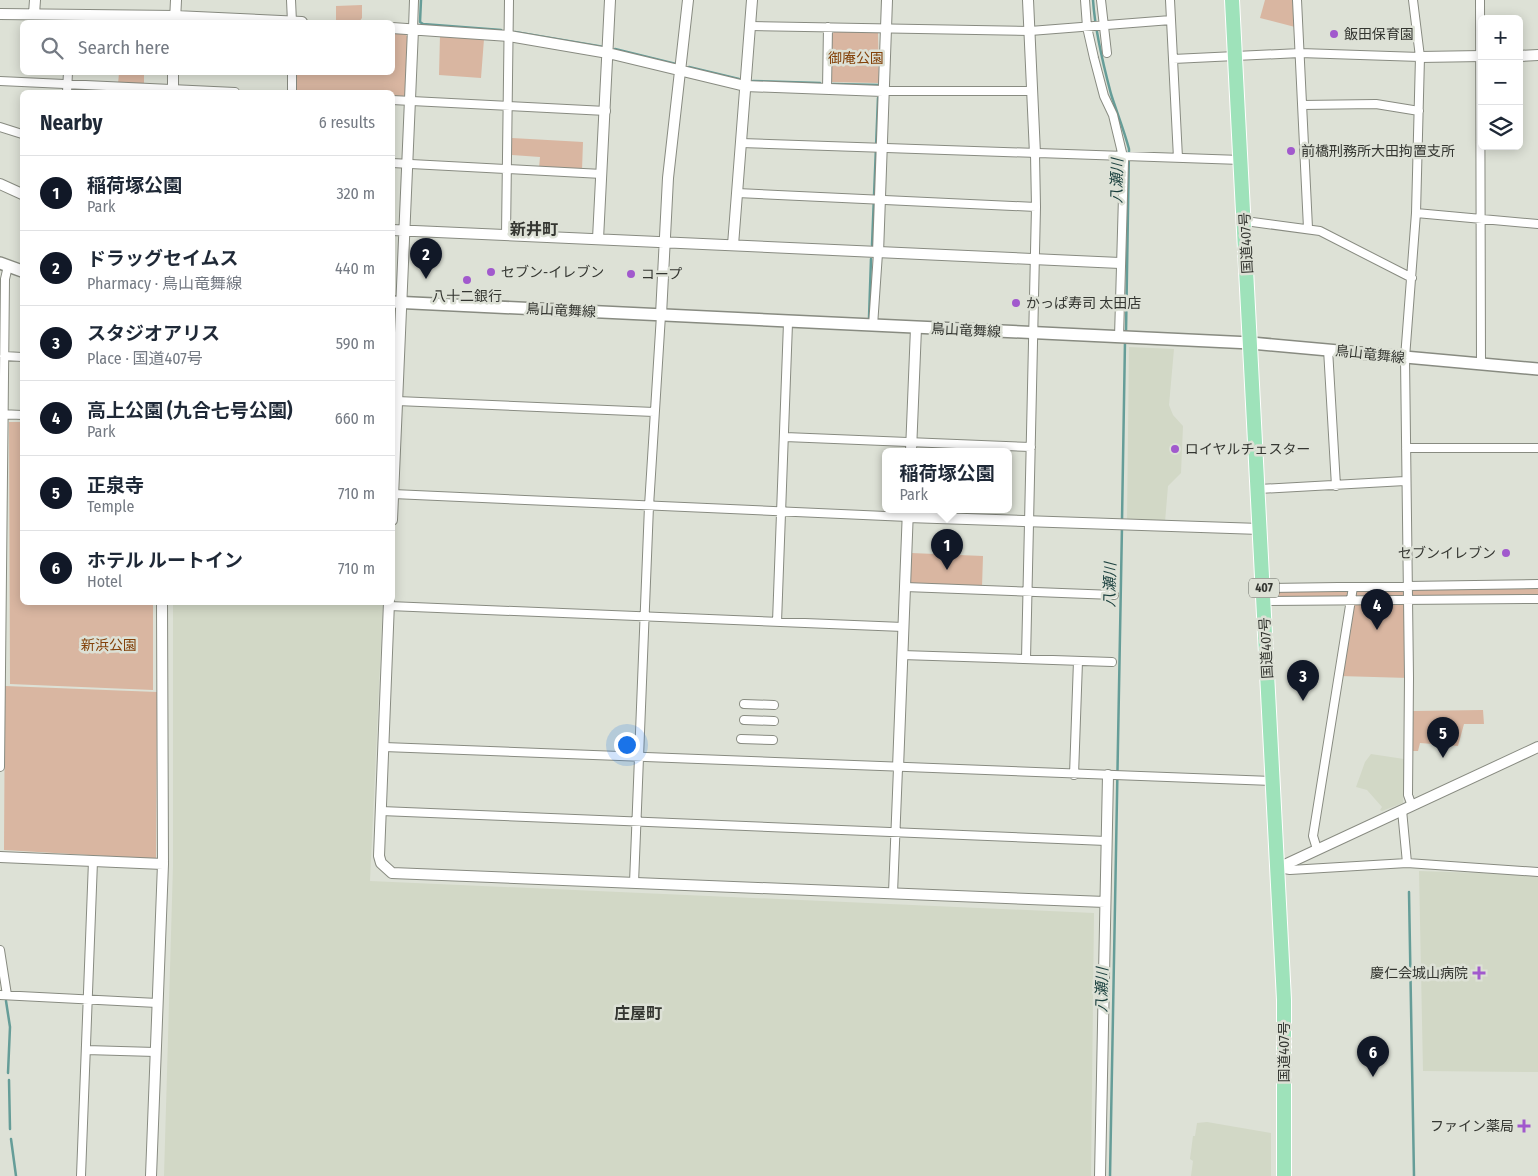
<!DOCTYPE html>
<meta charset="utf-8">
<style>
body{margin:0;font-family:"Fira Sans Condensed","Noto Sans JP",sans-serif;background:#f2f2f3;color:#1f2937}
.controls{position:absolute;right:15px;top:15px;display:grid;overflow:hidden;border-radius:8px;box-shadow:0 2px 12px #0003}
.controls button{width:45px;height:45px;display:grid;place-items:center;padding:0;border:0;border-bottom:1px solid #e0e1e3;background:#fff;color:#1f2937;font:25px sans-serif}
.you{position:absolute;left:626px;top:744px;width:18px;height:18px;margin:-12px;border:4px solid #fff;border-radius:50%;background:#1a73e8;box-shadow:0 0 0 8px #1a73e833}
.badge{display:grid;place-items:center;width:32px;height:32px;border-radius:50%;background:#111827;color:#fff;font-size:16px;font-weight:700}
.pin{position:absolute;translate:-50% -41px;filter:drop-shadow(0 1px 2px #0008)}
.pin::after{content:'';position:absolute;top:26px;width:18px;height:15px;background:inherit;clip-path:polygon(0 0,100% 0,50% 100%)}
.popup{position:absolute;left:882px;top:448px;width:130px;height:65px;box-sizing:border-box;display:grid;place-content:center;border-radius:8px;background:#fff;filter:drop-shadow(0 1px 4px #0005);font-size:16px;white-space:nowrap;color:#747a83}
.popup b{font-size:19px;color:#1f2937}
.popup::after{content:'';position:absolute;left:50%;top:100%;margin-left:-10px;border:10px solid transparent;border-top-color:#fff}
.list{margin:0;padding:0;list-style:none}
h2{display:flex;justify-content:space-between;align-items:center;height:65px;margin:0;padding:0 20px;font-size:21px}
h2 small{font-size:16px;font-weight:400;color:#747a83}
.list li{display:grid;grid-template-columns:32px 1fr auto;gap:15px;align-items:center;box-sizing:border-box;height:75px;padding:0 20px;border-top:1px solid #e0e1e3}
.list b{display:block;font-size:19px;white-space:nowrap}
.list p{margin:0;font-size:16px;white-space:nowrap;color:#747a83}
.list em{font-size:16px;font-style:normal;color:#747a83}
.icon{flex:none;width:28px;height:28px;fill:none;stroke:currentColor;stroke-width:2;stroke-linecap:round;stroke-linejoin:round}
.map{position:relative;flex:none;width:1538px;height:1176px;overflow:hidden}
.search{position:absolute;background:#fff;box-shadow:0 2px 12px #0003;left:20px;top:20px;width:375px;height:55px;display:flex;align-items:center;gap:12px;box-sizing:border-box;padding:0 18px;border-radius:8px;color:#747a83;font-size:19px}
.panel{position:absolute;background:#fff;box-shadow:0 2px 12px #0003;left:20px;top:90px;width:375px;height:515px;border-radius:8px}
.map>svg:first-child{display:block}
.built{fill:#d2d8c6}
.green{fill:#d9b6a1}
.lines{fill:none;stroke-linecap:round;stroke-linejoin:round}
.stream{stroke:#659d98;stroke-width:2.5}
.minor-casing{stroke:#888b81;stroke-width:10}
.tertiary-casing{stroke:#888b81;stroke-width:12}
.secondary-casing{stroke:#888b81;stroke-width:14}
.trunk-casing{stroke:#fff;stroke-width:16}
.minor{stroke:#fff;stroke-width:8}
.tertiary{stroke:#fff;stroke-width:10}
.secondary{stroke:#fff;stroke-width:11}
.trunk{stroke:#9ee2ba;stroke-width:14}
.poi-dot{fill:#a159cd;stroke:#dde1d6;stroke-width:2}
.labels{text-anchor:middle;stroke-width:5;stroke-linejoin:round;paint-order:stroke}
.shield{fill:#dde1d6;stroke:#676962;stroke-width:1}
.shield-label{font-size:12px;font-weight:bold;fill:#343631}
.poi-label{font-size:14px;fill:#343631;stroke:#dde1d6;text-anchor:start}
.park-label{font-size:14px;fill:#834109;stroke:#dde1d6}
.street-label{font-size:14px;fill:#343631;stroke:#dde1d6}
.water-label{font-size:15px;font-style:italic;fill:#193f3d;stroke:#dde1d6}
.quarter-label{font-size:16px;font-weight:bold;fill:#343631;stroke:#dde1d6}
</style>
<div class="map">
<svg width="1538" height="1176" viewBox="0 0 1538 1176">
<rect width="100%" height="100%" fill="#dde1d6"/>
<!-- built -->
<path class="built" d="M 1129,347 L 1174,349 L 1169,405 L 1173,415 L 1183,426 L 1181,473 L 1168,486 L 1165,522 L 1127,521 Z
M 173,603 L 383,603 L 370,881 L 1094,913 L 1091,1176 L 164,1176 L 173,866 Z
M 1371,754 L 1404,759 L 1403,803 L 1382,811 L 1380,810 L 1382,807 L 1367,790 L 1356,787 L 1365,762 Z
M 1419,871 L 1538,875 L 1538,1072 L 1423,1071 Z
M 1207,1122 L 1271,1133 L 1271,1176 L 1191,1176 L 1193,1161 L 1190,1159 L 1193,1136 L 1195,1136 L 1197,1123 Z"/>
<!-- green -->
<path class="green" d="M 1265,0 L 1295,0 L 1295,27 L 1260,18 Z
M 362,5 L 362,18 L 359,22 L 336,20 L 336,6 Z
M 393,32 L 404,33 L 408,37 L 406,94 L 402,97 L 393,97 L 392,92 L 298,92 L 296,90 L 296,73 L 392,72 Z
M 834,32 L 878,32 L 879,83 L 831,82 L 832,34 Z
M 440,35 L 484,39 L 481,78 L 439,75 Z
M 119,73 L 144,73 L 144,85 L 118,84 Z
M 512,138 L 583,142 L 582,170 L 539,168 L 540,157 L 512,155 Z
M 9,422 L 22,422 L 22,602 L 153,603 L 153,690 L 10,684 Z
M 911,553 L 983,556 L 982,587 L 910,584 Z
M 1538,585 L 1538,599 L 1407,600 L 1409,678 L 1339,676 L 1350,601 L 1264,601 L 1264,588 Z
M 5,686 L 157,692 L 156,859 L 4,850 Z
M 1483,710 L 1484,724 L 1464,724 L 1458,746 L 1420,743 L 1418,751 L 1413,751 L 1413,711 Z"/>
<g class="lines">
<!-- stream -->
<path class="stream" d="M 421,0 L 420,22 L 423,24 L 501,30
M 1093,0 C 1095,31 1103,64 1111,94 C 1117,113 1124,130 1129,149 L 1126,333
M 515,32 L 604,47
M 615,49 L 676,64
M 689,67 L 739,79
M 753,81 L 820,83
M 833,84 L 879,85
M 872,245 L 878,98
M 869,318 L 871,259
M 1122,521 L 1125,341
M 1409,892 L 1414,1176
M 6,1001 L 10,1027 L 8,1073
M 9,1080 L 10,1129
M 11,1139 L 16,1176
M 1110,1176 L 1122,526"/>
<!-- minor casing -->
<g class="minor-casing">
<path id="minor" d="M 291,0 L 292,22
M 1085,0 L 1087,27 L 1094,58 L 1104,96 L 1113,115 L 1124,161 L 1119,337
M 1101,0 L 1107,53
M 1170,0 L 1178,158
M 1297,0 L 1308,228
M 1480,0 L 1481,364
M 750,26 L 1030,31 L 1171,20
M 413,29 L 414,0
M 1173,59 L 1300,53 L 1420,57
M 0,81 L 235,92
M 827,89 L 828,27
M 883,91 L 1032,91
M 67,92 L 68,72
M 292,92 L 292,72
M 392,100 L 606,111
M 1302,105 L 1376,104 L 1419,111
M 0,127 L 22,134
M 741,143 L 1241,160
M 392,163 L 602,174
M 737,193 L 1036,207
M 1416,213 L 1538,224
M 1245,221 L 1320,231 L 1412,278
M 506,235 L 509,0
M 873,326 L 878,253
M 1328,349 L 1336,486
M 4,356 L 22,357
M 397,401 L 654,412
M 0,414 L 22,415
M 785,437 L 1031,447
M 1406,448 L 1538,448
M 1259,489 L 1405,481
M 393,494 L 908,517
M 905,587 L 1114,595
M 1264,588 L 1538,584
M 1264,601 L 1538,599
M 389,606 L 903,627
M 777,622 L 788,323
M 902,655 L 1112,662
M 1026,659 L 1036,207 L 1035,154
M 744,704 L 774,705
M 744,720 L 774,721
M 741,739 L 773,740
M 384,747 L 1273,781
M 0,767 L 5,279 L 8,266
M 1074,775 L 1078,661
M 1412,806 L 1408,795 L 1409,678 L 1405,358 L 1416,213 L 1420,57 L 1413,0
M 1402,810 L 1407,863
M 381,811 L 1106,841
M 1317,849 L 1313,836 L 1353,587
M 1278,868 L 1290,870 L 1407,863 L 1538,872
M 634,883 L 649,506 L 661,315
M 893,893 L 898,768
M 0,950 L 7,995
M 0,995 L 157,1003
M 86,1050 L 155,1052
M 81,1176 L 93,861"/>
</g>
<!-- tertiary casing -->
<g class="tertiary-casing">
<path id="tertiary" d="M 1028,0 L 1035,154
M 0,14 L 175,16 L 302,22
M 34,14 L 35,0
M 175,21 L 176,0
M 392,28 L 509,36 L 608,53 L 745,86 L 883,91
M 1519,56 L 1538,55
M 1420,57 L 1482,56
M 173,92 L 173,72
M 0,184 L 22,194
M 392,230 L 1120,263
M 598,239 L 610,0
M 733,245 L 752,0
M 878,253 L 887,0
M 661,315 L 668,178 L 688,0
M 911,451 L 916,328
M 908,517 L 1260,529
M 392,520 L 413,29
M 389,602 L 379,856 L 381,863 L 392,873 L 1105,902
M 898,768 L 908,509
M 0,857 L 163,864
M 1278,868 L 1538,747
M 151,1176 L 163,864 L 162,602
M 1100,1176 L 1108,775"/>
</g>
<!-- secondary casing -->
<g class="secondary-casing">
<path id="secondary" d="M 0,263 L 22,271
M 392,302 L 1251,343 L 1538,369"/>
</g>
<!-- trunk casing -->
<g class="trunk-casing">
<path id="trunk" d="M 1232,0 L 1284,1000 L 1284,1176"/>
</g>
<!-- minor -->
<use href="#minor" class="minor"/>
<!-- tertiary -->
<use href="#tertiary" class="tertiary"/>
<!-- secondary -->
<use href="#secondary" class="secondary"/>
<!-- trunk -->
<use href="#trunk" class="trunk"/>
</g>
<!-- markers -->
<g class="poi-dot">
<circle cx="1334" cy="34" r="5"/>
<circle cx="1291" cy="151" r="5"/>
<circle cx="491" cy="272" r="5"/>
<circle cx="631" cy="274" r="5"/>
<circle cx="467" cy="280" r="5"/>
<circle cx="1016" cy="303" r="5"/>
<circle cx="1175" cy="449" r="5"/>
<circle cx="1506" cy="553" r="5"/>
<path d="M1476.5 965.5h5v5h5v5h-5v5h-5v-5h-5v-5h5z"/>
<path d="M1521.5 1118.5h5v5h5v5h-5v5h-5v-5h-5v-5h5z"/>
</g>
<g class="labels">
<!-- shield labels -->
<rect class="shield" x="1249" y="578.5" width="30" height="19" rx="4"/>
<g class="shield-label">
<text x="1264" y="592">407</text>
</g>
<!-- poi labels -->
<g class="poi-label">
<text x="1344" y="39">飯田保育園</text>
<text x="1301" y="156">前橋刑務所大田拘置支所</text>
<text x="501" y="277">セブン-イレブン</text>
<text x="641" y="279">コープ</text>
<text x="467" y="301" text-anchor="middle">八十二銀行</text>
<text x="1026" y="308">かっぱ寿司 太田店</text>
<text x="1185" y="454">ロイヤルチェスター</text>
<text x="1496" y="558" text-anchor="end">セブンイレブン</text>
<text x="1468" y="978" text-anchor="end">慶仁会城山病院</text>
<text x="1514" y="1131" text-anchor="end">ファイン薬局</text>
</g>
<!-- park labels -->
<g class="park-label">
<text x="856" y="63">御庵公園</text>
<text x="109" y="650">新浜公園</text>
</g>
<!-- street labels -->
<g class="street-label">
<text transform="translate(1246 243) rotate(-93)" y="5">国道407号</text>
<text transform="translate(561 310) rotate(3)" y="5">鳥山竜舞線</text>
<text transform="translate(966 330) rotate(3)" y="5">鳥山竜舞線</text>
<text transform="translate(1370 354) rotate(6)" y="5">鳥山竜舞線</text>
<text transform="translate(1266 648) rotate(-93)" y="5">国道407号</text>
<text transform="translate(1284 1052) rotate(-90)" y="5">国道407号</text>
</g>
<!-- water labels -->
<g class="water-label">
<text transform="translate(1117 181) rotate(-89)" y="5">八瀬川</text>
<text transform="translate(1110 585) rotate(-89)" y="5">八瀬川</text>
<text transform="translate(1102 990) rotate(-89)" y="5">八瀬川</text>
</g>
<!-- quarter labels -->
<g class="quarter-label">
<text x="534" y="235">新井町</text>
<text x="638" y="1019">庄屋町</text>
</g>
</g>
</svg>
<div class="controls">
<button>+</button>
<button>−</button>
<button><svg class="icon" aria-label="layers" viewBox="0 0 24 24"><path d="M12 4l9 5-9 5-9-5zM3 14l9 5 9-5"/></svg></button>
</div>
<div class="you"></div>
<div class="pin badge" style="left:947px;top:570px">1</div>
<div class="popup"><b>稲荷塚公園</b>Park</div>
<div class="pin badge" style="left:426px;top:279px">2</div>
<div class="pin badge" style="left:1303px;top:701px">3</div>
<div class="pin badge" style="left:1377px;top:630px">4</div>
<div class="pin badge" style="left:1443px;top:758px">5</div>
<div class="pin badge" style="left:1373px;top:1077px">6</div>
<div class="search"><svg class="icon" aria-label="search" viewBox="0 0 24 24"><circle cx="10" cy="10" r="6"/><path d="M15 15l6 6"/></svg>Search here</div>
<section class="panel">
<h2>Nearby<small>6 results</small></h2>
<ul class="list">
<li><span class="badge">1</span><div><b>稲荷塚公園</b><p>Park</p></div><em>320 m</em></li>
<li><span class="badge">2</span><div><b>ドラッグセイムス</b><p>Pharmacy · 鳥山竜舞線</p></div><em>440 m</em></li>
<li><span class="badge">3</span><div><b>スタジオアリス</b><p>Place · 国道407号</p></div><em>590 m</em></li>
<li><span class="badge">4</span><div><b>高上公園 (九合七号公園)</b><p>Park</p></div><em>660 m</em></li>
<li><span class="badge">5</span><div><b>正泉寺</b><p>Temple</p></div><em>710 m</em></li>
<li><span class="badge">6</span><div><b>ホテル ルートイン</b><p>Hotel</p></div><em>710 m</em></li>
</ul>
</section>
</div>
